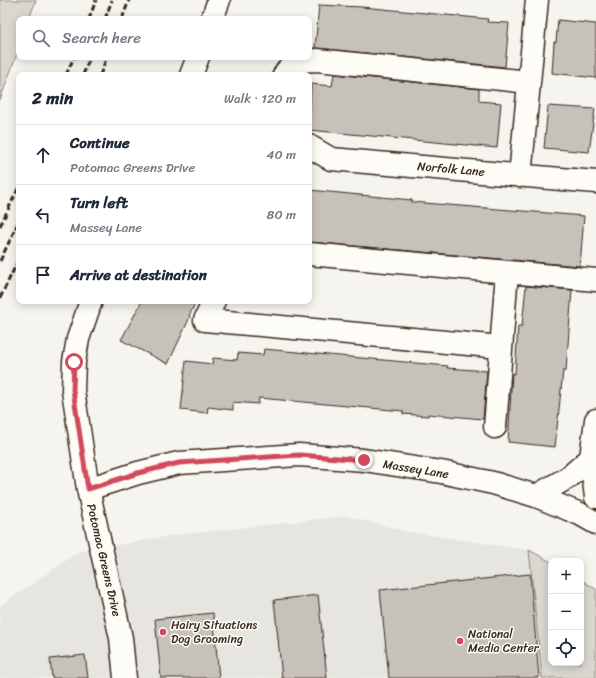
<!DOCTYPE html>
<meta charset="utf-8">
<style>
body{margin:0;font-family:Sriracha,sans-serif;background:#f6f6f7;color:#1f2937}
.controls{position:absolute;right:12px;bottom:12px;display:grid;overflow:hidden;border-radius:8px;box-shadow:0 2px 10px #0003}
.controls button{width:36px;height:36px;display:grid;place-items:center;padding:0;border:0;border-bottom:1px solid #e0e1e3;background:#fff;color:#1f2937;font:20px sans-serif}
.stop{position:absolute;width:12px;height:12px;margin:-9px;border:3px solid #d1495b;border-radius:50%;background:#fff}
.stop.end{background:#d1495b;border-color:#fff;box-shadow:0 1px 4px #0008}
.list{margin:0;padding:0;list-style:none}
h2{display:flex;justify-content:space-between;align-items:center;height:52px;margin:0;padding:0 16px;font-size:17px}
h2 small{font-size:13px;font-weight:400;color:#747a83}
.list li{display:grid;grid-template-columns:26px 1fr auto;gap:12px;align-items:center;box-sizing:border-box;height:60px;padding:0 16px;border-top:1px solid #e0e1e3}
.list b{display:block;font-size:15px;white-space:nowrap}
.list p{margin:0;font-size:13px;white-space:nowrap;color:#747a83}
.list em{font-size:13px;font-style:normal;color:#747a83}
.icon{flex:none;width:22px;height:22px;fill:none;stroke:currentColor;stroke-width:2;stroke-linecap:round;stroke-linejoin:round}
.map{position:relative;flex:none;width:596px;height:678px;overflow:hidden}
.search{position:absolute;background:#fff;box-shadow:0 2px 10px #0003;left:16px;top:16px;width:296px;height:44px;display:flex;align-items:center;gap:10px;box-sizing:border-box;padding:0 14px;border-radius:8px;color:#747a83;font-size:15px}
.panel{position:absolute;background:#fff;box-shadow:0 2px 10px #0003;left:16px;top:72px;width:296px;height:232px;border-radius:8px}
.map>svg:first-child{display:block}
.built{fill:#e7e5df}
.green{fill:#dad6d0;stroke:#8a8077}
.building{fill:#c7c1bb;stroke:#3b2a1e}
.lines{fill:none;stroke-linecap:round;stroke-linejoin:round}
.minor-casing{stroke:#3b2a1e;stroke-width:25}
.minor{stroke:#fdfcf7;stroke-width:22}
.rail{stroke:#3b2a1e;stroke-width:3;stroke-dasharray:6 3;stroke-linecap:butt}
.route{stroke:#d1495b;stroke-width:5}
.poi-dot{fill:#d1495b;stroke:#fdfcf7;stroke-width:1.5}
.labels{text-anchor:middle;stroke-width:3;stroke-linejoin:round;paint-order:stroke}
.street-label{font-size:12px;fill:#3b2a1e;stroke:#fdfcf7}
.poi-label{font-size:12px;fill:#3b2a1e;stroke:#fdfcf7;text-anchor:start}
</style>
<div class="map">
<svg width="596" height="678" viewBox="0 0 596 678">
<rect width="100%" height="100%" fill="#f5f4ee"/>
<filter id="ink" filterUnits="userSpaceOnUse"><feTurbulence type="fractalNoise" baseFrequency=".025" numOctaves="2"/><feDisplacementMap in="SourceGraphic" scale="8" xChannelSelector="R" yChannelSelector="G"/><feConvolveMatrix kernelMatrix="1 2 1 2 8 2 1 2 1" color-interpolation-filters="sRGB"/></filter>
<g filter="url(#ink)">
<!-- built -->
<path class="built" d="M 346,516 L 409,532 L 529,550 L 542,678 L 0,678 L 0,606 L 78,552 L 174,535 Z"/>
<!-- green -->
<path class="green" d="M 0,0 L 36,0 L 29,19 L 19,19 L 19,48 L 0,100 Z
M 529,550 L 551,562 L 551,663 L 581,663 L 581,580 L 596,589 L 596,678 L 542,678 Z"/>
<!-- building -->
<path class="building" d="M 319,5 L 362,7 L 488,19 L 487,22 L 509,23 L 505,67 L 315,48 Z
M 558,20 L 596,24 L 596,78 L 552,73 L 554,42 L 556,42 Z
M 334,74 L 479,89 L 479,101 L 501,103 L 497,148 L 309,130 L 311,84 L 332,86 Z
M 548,106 L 595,109 L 589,152 L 544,148 Z
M 309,190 L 412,200 L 412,202 L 584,216 L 580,266 L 309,242 Z
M 526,286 L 572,290 L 566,371 L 563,371 L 555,447 L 508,442 L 512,373 L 515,374 L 518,326 L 522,326 Z
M 142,301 L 196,301 L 189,316 L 190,317 L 168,364 L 121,340 Z
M 264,349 L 448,366 L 447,368 L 487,371 L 483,419 L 428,414 L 428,416 L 403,414 L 403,411 L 259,398 L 258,404 L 233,402 L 233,410 L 208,407 L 207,413 L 181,410 L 186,361 L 212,364 L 213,358 L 237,360 L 238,353 L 263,355 Z
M 530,574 L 539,678 L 389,678 L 380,590 Z
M 318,595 L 327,678 L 282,678 L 274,600 Z
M 213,613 L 219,678 L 161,678 L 155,619 Z
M 85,655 L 88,678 L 52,678 L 50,659 Z"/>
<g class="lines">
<!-- minor casing -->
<g class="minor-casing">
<path id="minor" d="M 212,19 L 219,0
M 191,75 L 198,57
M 284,75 C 292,62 303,60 317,60 L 529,82
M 309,146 L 331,159 L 596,182
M 520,176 L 537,0
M 309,254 L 596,280
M 91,301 L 78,339 L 74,362 L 73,390 L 88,489 L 121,638 L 125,678
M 214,301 L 205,320 L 501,347
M 596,420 L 591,458 L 596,497
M 495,427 L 507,272
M 88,489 L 138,473 L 179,463 L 299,455 L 364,460 L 441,472 L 493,483 L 536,496 L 580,514 L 596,523
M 536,496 L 569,477 L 591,458"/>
</g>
<!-- minor -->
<use href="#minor" class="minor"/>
<!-- rail -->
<path class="rail" d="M 89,19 L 96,0
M 105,19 L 112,0
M 122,19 L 129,0
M 66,75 L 74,57
M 83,75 L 90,57
M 100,75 L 107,57
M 0,226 L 19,187
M 0,261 L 19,221
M 0,298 L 19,259"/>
</g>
</g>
<g class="lines" filter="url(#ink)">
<!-- route -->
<path class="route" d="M 74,362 L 73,390 L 88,489 L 138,473 L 179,463 L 299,455 L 364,460"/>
</g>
<!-- markers -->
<g class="poi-dot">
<circle cx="163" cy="632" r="4"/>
<circle cx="460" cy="641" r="4"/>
</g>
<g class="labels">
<!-- street labels -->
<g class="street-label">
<text transform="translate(451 169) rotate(5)" y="4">Norfolk Lane</text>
<text transform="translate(416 469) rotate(9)" y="4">Massey Lane</text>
<text transform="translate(104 560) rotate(77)" y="4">Potomac Greens Drive</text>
</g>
<!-- poi labels -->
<g class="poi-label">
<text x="171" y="629">Hairy Situations<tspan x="171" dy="14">Dog Grooming</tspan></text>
<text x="468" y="638">National<tspan x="468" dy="14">Media Center</tspan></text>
</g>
</g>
</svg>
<div class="controls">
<button>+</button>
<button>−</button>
<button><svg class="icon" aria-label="locate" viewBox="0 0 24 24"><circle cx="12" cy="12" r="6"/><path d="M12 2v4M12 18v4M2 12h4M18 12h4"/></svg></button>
</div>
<div class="stop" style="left:74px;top:362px"></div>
<div class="stop end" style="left:364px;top:460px"></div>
<div class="search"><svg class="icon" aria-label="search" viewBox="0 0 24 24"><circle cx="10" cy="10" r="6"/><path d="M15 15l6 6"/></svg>Search here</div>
<section class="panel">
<h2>2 min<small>Walk · 120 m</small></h2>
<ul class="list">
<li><svg class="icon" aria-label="ahead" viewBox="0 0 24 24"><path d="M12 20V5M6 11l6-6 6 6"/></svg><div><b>Continue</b><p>Potomac Greens Drive</p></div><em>40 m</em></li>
<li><svg class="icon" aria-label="left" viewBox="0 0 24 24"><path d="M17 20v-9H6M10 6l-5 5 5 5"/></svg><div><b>Turn left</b><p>Massey Lane</p></div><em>80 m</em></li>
<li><svg class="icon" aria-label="arrive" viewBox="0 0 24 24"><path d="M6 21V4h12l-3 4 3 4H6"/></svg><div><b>Arrive at destination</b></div></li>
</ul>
</section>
</div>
